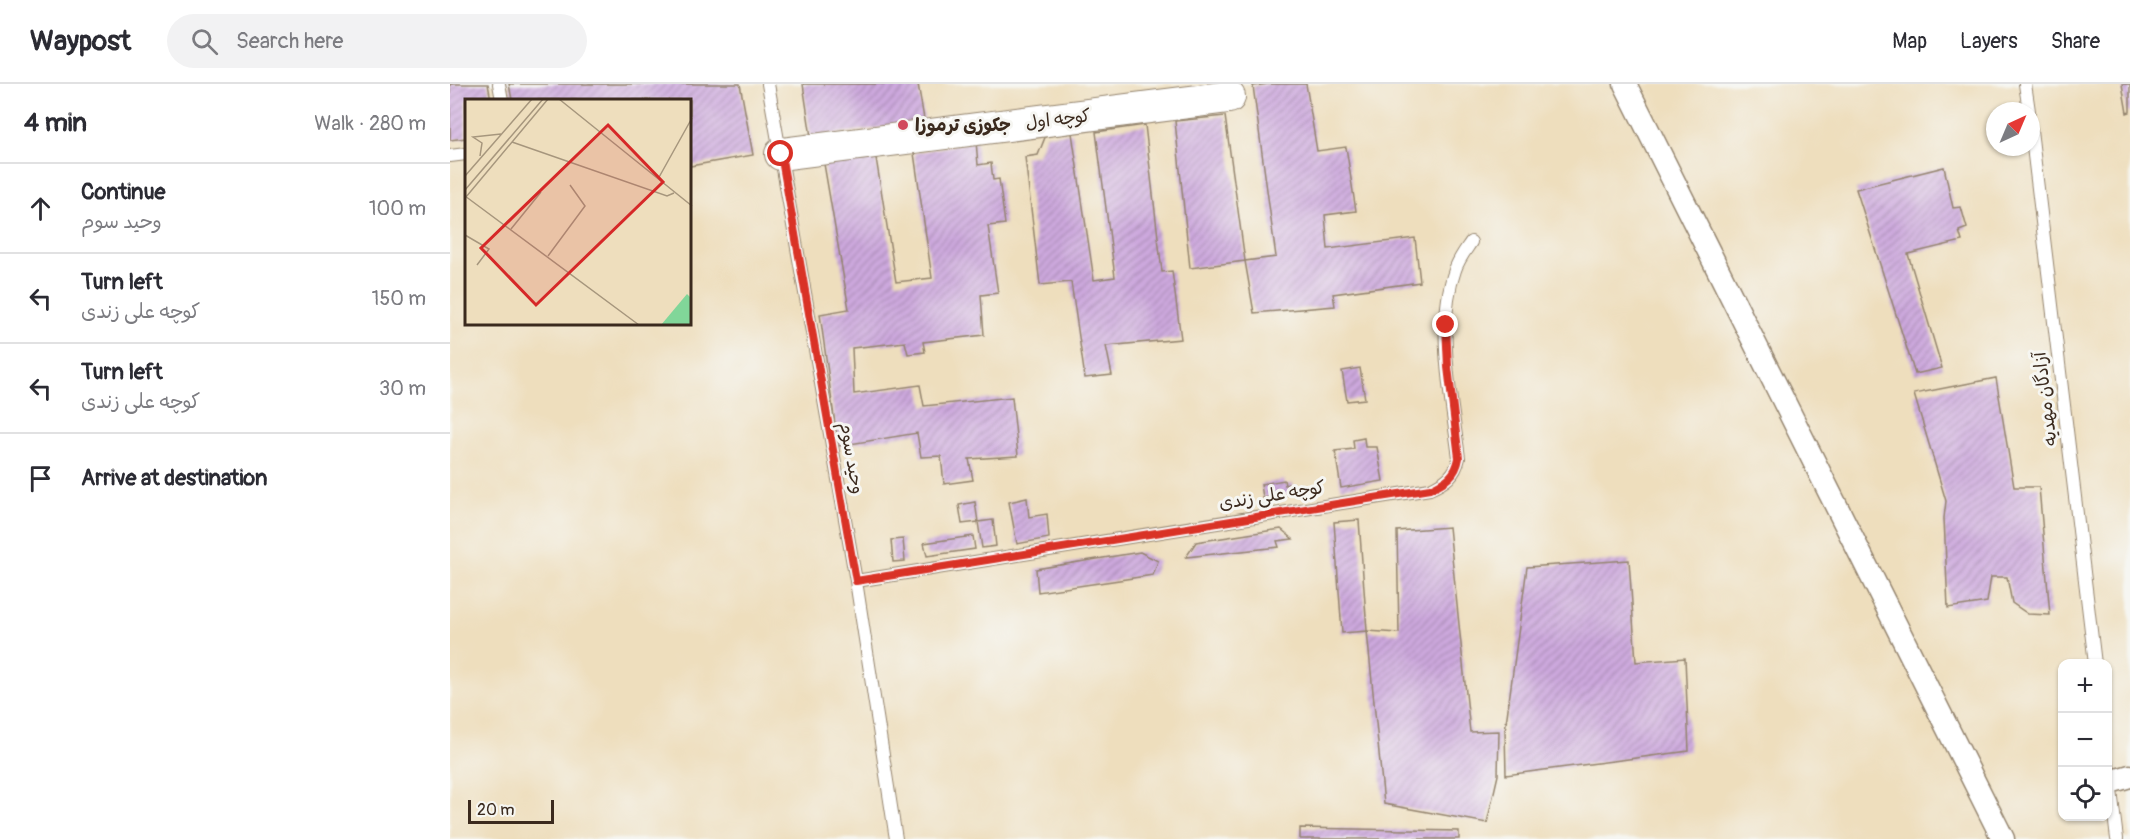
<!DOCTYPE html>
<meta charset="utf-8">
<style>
body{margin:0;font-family:Pangolin,"Playpen Sans Arabic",sans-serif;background:#f2f2f3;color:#2b2b33}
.controls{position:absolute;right:18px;bottom:18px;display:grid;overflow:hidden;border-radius:12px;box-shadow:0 2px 4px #0004}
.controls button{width:54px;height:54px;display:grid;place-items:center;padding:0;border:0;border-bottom:2px solid #e1e1e2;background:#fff;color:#2b2b33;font:30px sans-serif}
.compass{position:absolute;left:1536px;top:18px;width:54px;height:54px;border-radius:50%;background:#fff;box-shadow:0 2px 4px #0004;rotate:44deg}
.scale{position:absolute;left:18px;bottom:15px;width:86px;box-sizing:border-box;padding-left:6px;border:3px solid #3b2a1e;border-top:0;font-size:16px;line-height:21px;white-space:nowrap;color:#3b2a1e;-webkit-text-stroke:4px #f6f6f2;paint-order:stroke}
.stop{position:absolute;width:18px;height:18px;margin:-14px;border:4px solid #d93025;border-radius:50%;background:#fff}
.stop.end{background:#d93025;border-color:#fff;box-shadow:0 2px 6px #0008}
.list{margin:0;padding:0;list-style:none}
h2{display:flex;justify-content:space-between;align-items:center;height:78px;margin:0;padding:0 24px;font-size:26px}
h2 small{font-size:20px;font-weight:400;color:#7c7c81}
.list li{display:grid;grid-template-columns:39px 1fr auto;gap:18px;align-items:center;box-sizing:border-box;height:90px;padding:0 24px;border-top:2px solid #e1e1e2}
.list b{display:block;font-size:22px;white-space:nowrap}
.list p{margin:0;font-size:20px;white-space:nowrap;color:#7c7c81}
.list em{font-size:20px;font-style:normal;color:#7c7c81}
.icon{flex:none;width:33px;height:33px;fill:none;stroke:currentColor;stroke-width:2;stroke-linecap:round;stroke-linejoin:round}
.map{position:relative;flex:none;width:1680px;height:755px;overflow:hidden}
header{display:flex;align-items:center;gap:36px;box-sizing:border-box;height:84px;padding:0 30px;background:#fff;border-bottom:2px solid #e1e1e2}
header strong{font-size:28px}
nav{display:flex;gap:33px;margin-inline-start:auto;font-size:21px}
.search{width:420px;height:54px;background:#f2f2f3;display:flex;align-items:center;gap:15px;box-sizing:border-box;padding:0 21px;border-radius:33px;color:#7c7c81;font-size:22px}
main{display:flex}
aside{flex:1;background:#fff}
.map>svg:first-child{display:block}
.building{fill:url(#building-hatch)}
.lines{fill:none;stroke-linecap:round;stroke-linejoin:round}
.lane-casing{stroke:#94846e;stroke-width:14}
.street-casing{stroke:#94846e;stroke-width:25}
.secondary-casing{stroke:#94846e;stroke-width:34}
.lane{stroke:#fff;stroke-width:12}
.street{stroke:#fff;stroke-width:22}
.secondary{stroke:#fff;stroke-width:32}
.route{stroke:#d93025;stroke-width:8}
.poi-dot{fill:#d1495b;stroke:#f6f6f2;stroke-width:2}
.labels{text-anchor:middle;stroke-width:6;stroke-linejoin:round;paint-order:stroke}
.street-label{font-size:18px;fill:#3b2a1e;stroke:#f6f6f2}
.poi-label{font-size:18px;font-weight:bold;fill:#3b2a1e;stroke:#f6f6f2;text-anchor:start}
.inset-road{fill:none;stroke:#a6967d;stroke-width:1.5}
.view{fill:#d62828;fill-opacity:0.15;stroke:#d62828;stroke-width:3}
.inset-edge{fill:none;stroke:#3b2a1e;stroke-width:3}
</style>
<header>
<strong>Waypost</strong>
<div class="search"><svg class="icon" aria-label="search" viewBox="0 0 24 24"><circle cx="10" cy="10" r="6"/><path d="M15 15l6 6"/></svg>Search here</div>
<nav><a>Map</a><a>Layers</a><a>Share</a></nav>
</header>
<main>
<aside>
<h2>4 min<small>Walk · 280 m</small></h2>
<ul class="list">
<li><svg class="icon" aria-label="ahead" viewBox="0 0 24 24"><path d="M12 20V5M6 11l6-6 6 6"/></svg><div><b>Continue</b><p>وحید سوم</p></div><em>100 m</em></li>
<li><svg class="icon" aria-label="left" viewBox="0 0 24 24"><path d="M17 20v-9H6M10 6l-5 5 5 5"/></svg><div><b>Turn left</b><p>کوچه علی زندی</p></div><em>150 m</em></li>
<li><svg class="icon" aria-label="left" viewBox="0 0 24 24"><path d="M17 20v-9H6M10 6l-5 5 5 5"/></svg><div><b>Turn left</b><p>کوچه علی زندی</p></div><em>30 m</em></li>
<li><svg class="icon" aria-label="arrive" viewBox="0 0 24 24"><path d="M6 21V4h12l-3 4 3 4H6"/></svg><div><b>Arrive at destination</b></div></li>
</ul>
</aside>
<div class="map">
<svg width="1680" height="755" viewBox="0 0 1680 755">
<defs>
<pattern id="building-hatch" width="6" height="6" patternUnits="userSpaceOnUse" patternTransform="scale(1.5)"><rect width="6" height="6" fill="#cda9de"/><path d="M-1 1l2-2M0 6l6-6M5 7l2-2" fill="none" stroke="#a88ab3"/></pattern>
</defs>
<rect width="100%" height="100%" fill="#f6f6f2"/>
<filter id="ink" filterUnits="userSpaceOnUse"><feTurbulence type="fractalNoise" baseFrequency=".0167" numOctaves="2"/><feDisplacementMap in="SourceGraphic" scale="12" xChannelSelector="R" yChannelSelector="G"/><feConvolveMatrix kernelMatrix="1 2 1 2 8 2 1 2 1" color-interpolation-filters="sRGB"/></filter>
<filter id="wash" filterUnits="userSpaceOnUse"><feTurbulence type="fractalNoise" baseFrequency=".008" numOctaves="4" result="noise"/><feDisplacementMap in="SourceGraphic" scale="24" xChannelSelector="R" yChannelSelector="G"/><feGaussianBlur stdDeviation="1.35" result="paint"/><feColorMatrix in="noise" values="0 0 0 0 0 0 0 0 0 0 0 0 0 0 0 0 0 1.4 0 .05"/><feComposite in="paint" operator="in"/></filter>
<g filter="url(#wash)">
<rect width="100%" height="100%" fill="#eedebd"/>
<g id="blocks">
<!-- building -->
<path class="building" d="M 0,0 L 38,0 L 41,16 L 16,16 L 16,54 L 0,56 Z
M 59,0 L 290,0 L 303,71 L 240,82 L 240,16 L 62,16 Z
M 353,0 L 468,0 L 474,35 L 453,41 L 361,53 Z
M 819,0 L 856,0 L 867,67 L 896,63 L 906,127 L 875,131 L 878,165 L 965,154 L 970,198 L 883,210 L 885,222 L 804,229 L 795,177 L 826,173 L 803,2 Z
M 1672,0 L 1680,0 L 1680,28 L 1677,29 Z
M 775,32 L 795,177 L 740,184 L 725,37 Z
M 695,41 L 712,188 L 722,187 L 731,255 L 656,262 L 662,291 L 635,294 L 621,198 L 590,201 L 575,73 L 588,71 L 596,51 L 622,49 L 644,196 L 665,193 L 646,48 Z
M 526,57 L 528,81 L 541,79 L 543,96 L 549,95 L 555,140 L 538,142 L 548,209 L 531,211 L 534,251 L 473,258 L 475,268 L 458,270 L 455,258 L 402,264 L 404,310 L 470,301 L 474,322 L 562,313 L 568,372 L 519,375 L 523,396 L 494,400 L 491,372 L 471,373 L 467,349 L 388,362 L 370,230 L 399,225 L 374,80 L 426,74 L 446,198 L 482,194 L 464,69 Z
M 1494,83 L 1503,124 L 1511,123 L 1517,144 L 1509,147 L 1512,157 L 1458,170 L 1492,284 L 1465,290 L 1406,105 Z
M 910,284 L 915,315 L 897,317 L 892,287 Z
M 1546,294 L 1564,403 L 1589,403 L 1600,531 L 1578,530 L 1562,519 L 1557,493 L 1541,493 L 1537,518 L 1498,524 L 1494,434 L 1496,417 L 1464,310 Z
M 914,354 L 915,363 L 927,363 L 933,397 L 891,404 L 885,367 L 904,365 L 903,356 Z
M 834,396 L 835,401 L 843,399 L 844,410 L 813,414 L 811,400 Z
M 577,414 L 579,433 L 597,430 L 599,454 L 567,460 L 559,418 Z
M 525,418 L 528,438 L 512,440 L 509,421 Z
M 543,436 L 546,462 L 532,464 L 528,438 Z
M 909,436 L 917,547 L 892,549 L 884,438 Z
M 999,443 L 1020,648 L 1049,647 L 1048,691 L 1037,739 L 934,720 L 917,547 L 949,549 L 947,447 Z
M 831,445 L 843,455 L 827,457 L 829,463 L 736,473 L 746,458 Z
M 523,452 L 525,465 L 477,472 L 474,459 Z
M 453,455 L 455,477 L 443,478 L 441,456 Z
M 690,468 L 708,477 L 703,491 L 588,508 L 586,485 Z
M 1179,476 L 1186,578 L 1235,574 L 1239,667 L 1056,691 L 1055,647 L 1077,483 Z
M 850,744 L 1009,747 L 1009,755 L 850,755 Z"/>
</g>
</g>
<g filter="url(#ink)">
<use href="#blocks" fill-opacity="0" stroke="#94846e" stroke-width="1.5"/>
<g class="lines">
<!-- lane casing -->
<g class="lane-casing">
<path id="lane" d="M 49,0 L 52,16
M 318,0 L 406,497 L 446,755
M 1575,0 L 1579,27
M 1581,46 L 1645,580
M 0,72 L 16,70
M 406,497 L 980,405 C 995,398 1005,392 1009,374 C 1002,317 985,242 1005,186 C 1008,176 1015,167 1021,158
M 1658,682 L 1667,755"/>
</g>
<!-- street casing -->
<g class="street-casing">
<path id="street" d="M 1175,0 L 1553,755
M 1660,698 L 1680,692"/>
</g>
<!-- secondary casing -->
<g class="secondary-casing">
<path id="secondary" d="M 331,70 L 779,13"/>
</g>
<!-- lane -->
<use href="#lane" class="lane"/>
<!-- street -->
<use href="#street" class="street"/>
<!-- secondary -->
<use href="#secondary" class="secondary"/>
</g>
</g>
<g class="lines" filter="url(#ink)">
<!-- route -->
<path class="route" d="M 331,70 L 406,497 L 980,405 C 995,398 1006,392 1009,374 L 998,283 L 996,241"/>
</g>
<!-- markers -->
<circle class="poi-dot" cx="453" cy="41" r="6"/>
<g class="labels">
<!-- street labels -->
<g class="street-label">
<text transform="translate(608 35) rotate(-7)" y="6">کوچه اول</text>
<text transform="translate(1595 315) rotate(-97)" y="6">آزادگان مهدیه</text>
<text transform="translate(402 374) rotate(80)" y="6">وحید سوم</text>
<text transform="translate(822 411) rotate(-9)" y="6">کوچه علی زندی</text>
</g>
<!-- poi labels -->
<g class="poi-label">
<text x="465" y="47">جکوزی ترموزا</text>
</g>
</g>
<!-- overview -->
<g transform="translate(15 15)">
<rect width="226" height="226" fill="#eedebd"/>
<path d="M 222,195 L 226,199 L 226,226 L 196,226 Z" fill="#81d699"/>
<path class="inset-road" d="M 94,0 L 227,107M 47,43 L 202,97 L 209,94M 15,57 L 17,44 L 8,38 L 36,35M 0,77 L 67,0M 193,80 L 227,19M 0,91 L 78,0M 0,97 L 174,226M 1,98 L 83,0M 46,130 L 76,93M 0,136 L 24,150 L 12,166M 83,157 L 120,107 L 105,86"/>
<path class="view" d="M 143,26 L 198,83 L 71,206 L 16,149 Z"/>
<rect width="226" height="226" class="inset-edge"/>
</g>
</svg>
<div class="controls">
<button>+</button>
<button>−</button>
<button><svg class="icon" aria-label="locate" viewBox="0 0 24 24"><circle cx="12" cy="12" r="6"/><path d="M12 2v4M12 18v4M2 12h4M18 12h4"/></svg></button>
</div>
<svg class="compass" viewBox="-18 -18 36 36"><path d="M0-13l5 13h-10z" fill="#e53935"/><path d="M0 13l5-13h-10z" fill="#7c7c81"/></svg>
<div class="scale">20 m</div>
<div class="stop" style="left:331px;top:70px"></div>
<div class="stop end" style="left:996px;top:241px"></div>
</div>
</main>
